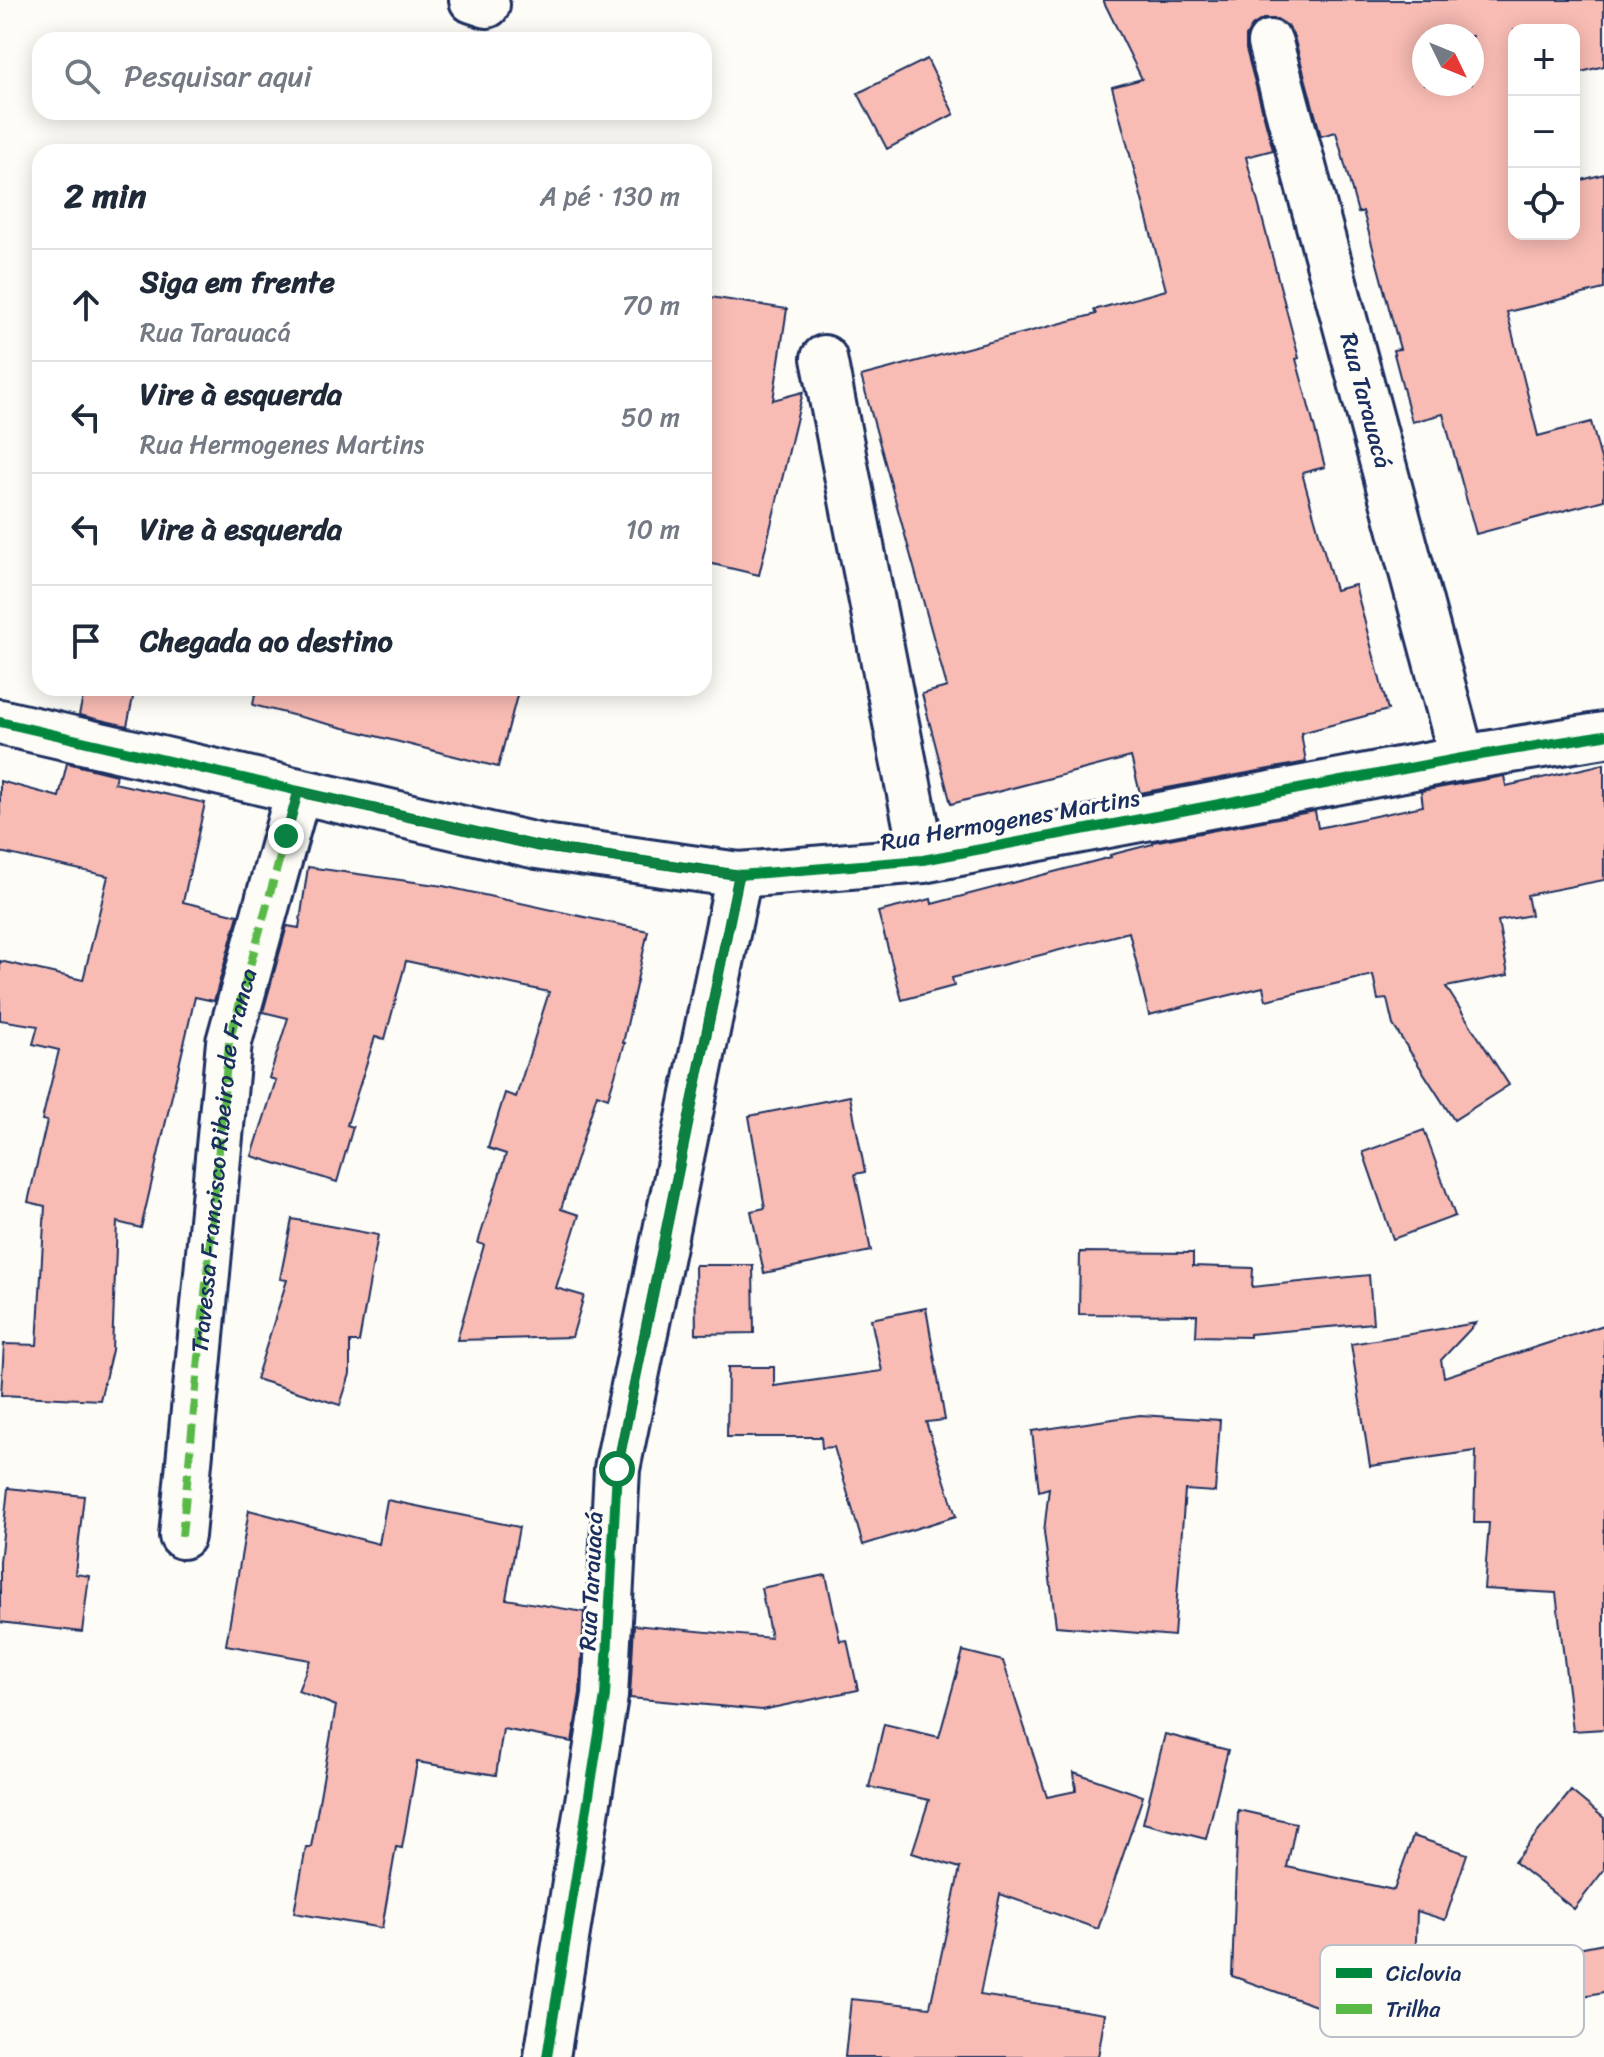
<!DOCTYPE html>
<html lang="pt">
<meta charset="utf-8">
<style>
body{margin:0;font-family:Sriracha,sans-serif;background:#f2f2f3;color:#1f2937}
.controls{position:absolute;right:24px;top:24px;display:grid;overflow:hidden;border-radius:16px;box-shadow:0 4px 20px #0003}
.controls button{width:72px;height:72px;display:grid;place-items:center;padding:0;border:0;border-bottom:2px solid #e0e1e3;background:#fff;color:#1f2937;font:40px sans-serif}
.compass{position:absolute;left:1412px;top:24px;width:72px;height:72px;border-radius:50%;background:#fff;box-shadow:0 4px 20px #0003;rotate:133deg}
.stop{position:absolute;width:24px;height:24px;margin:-18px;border:6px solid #0b8043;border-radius:50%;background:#fff}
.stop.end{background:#0b8043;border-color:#fff;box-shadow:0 2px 8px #0008}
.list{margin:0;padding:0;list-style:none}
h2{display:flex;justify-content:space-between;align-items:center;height:104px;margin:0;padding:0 32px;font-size:34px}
h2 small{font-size:26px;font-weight:400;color:#747a83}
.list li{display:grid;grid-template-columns:52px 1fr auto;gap:24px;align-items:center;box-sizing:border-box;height:112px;padding:0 32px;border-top:2px solid #e0e1e3}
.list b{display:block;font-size:30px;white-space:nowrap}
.list p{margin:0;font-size:26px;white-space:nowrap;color:#747a83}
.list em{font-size:26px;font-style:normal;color:#747a83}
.icon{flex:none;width:44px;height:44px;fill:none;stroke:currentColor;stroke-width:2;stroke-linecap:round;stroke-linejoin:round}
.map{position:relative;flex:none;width:1604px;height:2057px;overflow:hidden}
.search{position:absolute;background:#fff;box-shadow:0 4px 20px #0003;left:32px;top:32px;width:680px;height:88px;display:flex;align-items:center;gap:20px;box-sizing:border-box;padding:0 28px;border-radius:24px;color:#747a83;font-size:30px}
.panel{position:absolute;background:#fff;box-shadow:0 4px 20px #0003;left:32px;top:144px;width:680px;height:552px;border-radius:24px}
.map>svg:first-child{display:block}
.building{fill:#f8bcb4;stroke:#1b2f5e;stroke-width:2;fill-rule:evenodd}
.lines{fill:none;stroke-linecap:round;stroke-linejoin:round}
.minor-casing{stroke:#1b2f5e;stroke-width:50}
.minor{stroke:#fdfcf7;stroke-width:44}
.quiet{stroke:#58b947;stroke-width:8;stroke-dasharray:16 8;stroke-linecap:butt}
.cycleway-casing{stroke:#fdfcf7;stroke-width:15}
.cycleway{stroke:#00873e;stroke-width:10}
.route{stroke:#0b8043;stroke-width:10}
.labels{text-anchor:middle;stroke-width:6;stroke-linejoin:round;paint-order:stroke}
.street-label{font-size:24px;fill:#1b2f5e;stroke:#fdfcf7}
.key{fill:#fdfcf7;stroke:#b9bec9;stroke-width:2}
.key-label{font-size:22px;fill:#1b2f5e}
</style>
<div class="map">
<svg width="1604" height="2057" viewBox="0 0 1604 2057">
<rect width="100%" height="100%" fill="#fdfcf7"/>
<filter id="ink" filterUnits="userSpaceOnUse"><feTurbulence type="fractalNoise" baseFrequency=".0125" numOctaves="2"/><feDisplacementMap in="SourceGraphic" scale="16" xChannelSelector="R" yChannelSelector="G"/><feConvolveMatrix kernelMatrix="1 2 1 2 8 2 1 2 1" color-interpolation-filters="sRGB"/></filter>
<g filter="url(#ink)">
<!-- building -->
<path class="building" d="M 1103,0 L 1604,0 L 1604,66 L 1574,74 L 1574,30 L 1514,30 L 1514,234 L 1574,234 L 1574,182 L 1604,174 L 1604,289 L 1507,312 L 1538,436 L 1591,422 L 1604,470 L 1604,500 L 1476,534 L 1443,414 L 1412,422 L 1393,350 L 1400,349 L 1363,211 L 1358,213 L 1336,132 L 1321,136 L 1294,37 L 1288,26 L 1277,19 L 1263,19 L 1252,26 L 1246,36 L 1246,49 L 1273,150 L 1246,157 L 1299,358 L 1296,359 L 1325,467 L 1302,473 L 1335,590 L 1355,585 L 1388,710 L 1301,733 L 1306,762 L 1140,793 L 1131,757 L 951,804 L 922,694 L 947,687 L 861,376 L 1096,314 L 1094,310 L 1166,290 L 1112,87 L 1142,79 ZM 1424,36 L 1472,36 L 1472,84 L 1424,84 Z
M 927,59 L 954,114 L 887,149 L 858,93 Z
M 704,296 L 787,309 L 773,400 L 803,392 L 759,575 L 704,562 Z
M 85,688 L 135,688 L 127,726 L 79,715 Z
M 256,688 L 519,688 L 498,767 L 253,705 Z
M 67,763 L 116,775 L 114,783 L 205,803 L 183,902 L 238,915 L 214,1001 L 195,997 L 141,1228 L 117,1222 L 112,1350 L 100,1400 L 1,1395 L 4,1344 L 37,1345 L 45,1206 L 28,1202 L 47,1121 L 42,1120 L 59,1050 L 33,1044 L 38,1026 L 0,1020 L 0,961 L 83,980 L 108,876 L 0,852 L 0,781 L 59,797 Z
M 1604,764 L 1604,880 L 1527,895 L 1531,915 L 1498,921 L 1508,975 L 1446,987 L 1509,1085 L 1454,1120 L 1393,1025 L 1387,999 L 1378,1000 L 1373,975 L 1266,1000 L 1263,987 L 1149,1015 L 1129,932 L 952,978 L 954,986 L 902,1000 L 878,912 L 931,899 L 932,904 L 1111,857 L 1110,855 L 1153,844 L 1153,842 L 1315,811 L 1318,828 L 1423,806 L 1421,791 L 1504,776 L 1506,786 Z
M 308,867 L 443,886 L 648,931 L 623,1043 L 625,1043 L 608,1098 L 597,1094 L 561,1209 L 579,1215 L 556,1288 L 584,1296 L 572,1337 L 457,1340 L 484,1245 L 478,1243 L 506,1154 L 488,1148 L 505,1093 L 516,1097 L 549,992 L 406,961 L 385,1039 L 375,1037 L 347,1125 L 353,1127 L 337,1182 L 252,1156 L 276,1080 L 269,1078 L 288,1018 L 263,1012 L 287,926 L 299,928 Z
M 850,1096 L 865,1172 L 855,1174 L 871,1251 L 764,1273 L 751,1211 L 765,1208 L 749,1116 Z
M 1424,1130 L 1455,1216 L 1393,1239 L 1363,1152 Z
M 292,1219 L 378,1235 L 359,1342 L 350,1342 L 350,1374 L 340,1405 L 256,1379 L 287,1280 L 280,1279 Z
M 1080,1252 L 1193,1253 L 1193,1266 L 1253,1268 L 1252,1287 L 1369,1275 L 1373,1323 L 1250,1334 L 1250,1337 L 1196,1336 L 1197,1315 L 1079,1314 Z
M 695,1265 L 753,1265 L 754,1333 L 696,1334 Z
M 926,1308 L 945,1420 L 926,1422 L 956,1516 L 863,1545 L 834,1447 L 822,1448 L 821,1437 L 727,1437 L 728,1367 L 774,1367 L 774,1386 L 882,1371 L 871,1319 Z
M 1476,1323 L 1441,1360 L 1444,1377 L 1604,1325 L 1604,1729 L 1573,1731 L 1556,1593 L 1484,1589 L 1489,1523 L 1474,1523 L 1476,1451 L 1370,1466 L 1351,1344 Z
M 1140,1415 L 1220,1420 L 1215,1492 L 1185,1490 L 1174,1636 L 1056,1626 L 1044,1532 L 1049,1488 L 1039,1491 L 1032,1431 Z
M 8,1488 L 84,1496 L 75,1574 L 89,1576 L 82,1632 L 0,1622 L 0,1562 Z
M 387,1500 L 519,1527 L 506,1599 L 584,1612 L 580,1693 L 572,1742 L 503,1729 L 496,1775 L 417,1762 L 402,1848 L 396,1847 L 382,1928 L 294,1913 L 306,1847 L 311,1847 L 336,1706 L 298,1691 L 310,1660 L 226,1645 L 249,1510 L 379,1544 Z
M 826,1575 L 840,1641 L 847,1640 L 858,1690 L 762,1710 L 630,1698 L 634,1625 L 771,1638 L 761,1588 Z
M 963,1651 L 1003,1661 L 1047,1797 L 1076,1791 L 1074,1772 L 1143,1796 L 1098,1929 L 1000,1894 L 980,1995 L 1105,2014 L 1098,2057 L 845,2057 L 851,1999 L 930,2007 L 960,1868 L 912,1853 L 929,1800 L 869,1787 L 884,1724 L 939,1737 Z
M 1165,1734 L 1228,1750 L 1206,1839 L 1143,1823 Z
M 1571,1791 L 1604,1818 L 1604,1870 L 1574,1909 L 1514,1862 Z
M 1238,1810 L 1296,1823 L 1287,1867 L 1394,1890 L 1413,1836 L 1467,1854 L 1445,1920 L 1417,1911 L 1413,2025 L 1364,2023 L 1232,1976 Z
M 1604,1943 L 1604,1992 L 1526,2007 L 1511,1969 L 1547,1954 Z"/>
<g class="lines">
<!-- minor casing -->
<g class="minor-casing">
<g id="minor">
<path d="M 472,0 L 487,5"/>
<path id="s1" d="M 1270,43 L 1462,758"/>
<path d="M 824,358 L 923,860"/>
<path d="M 0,722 L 537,846 L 739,875 L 923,860 L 1462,758 L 1604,735"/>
<path id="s2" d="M 182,1536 L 229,1042 L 298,792"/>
<path d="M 547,2057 L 605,1696 L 617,1469 L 739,875"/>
</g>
</g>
<!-- minor -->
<use href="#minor" class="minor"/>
<!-- quiet -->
<path class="quiet" d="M 182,1536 L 229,1042 L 298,792"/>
<!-- cycleway casing -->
<g class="cycleway-casing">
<path id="cycleway" d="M 0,722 L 537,846 L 739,875 L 923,860 L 1462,758 L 1604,735
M 547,2057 L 605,1696 L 617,1469 L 739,875"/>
</g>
<!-- cycleway -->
<use href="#cycleway" class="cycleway"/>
</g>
</g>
<g class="lines" filter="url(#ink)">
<!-- route -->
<path class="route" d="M 286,836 L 298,792 L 537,846 L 739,875 L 617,1469"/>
</g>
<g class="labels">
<!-- street labels -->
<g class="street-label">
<text dy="8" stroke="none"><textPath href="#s1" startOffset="370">Rua Tarauacá</textPath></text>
<text transform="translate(1010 820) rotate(-10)" y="8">Rua Hermogenes Martins</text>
<text dy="8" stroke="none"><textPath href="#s2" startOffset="378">Travessa Francisco Ribeiro de Franca</textPath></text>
<text transform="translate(591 1581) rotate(-87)" y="8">Rua Tarauacá</text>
</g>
</g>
<!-- legend -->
<rect x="1320" y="1945" width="264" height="92" rx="12" class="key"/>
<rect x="1336" y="1968" width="36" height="10" fill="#00873e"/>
<rect x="1336" y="2004" width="36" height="10" fill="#58b947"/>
<g class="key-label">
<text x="1386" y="1981">Ciclovia</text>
<text x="1386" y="2017">Trilha</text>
</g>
</svg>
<div class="controls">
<button>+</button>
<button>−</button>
<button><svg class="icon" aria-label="locate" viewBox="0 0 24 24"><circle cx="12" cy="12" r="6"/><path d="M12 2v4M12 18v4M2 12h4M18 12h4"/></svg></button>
</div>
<svg class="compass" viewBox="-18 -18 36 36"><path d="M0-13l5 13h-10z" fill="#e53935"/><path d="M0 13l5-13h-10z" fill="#747a83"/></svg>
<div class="stop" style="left:617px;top:1469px"></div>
<div class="stop end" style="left:286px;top:836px"></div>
<div class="search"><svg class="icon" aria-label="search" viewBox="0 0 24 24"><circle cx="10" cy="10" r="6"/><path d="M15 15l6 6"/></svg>Pesquisar aqui</div>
<section class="panel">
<h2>2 min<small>A pé · 130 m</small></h2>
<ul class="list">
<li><svg class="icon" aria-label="ahead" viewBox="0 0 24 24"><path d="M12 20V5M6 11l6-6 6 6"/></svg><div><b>Siga em frente</b><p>Rua Tarauacá</p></div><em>70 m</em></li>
<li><svg class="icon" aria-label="left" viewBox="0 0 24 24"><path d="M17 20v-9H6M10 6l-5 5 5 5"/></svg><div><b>Vire à esquerda</b><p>Rua Hermogenes Martins</p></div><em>50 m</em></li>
<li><svg class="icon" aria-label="left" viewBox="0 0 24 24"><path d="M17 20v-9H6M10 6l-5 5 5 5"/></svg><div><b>Vire à esquerda</b></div><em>10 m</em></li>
<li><svg class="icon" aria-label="arrive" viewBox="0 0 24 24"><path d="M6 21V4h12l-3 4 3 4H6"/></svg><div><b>Chegada ao destino</b></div></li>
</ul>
</section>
</div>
